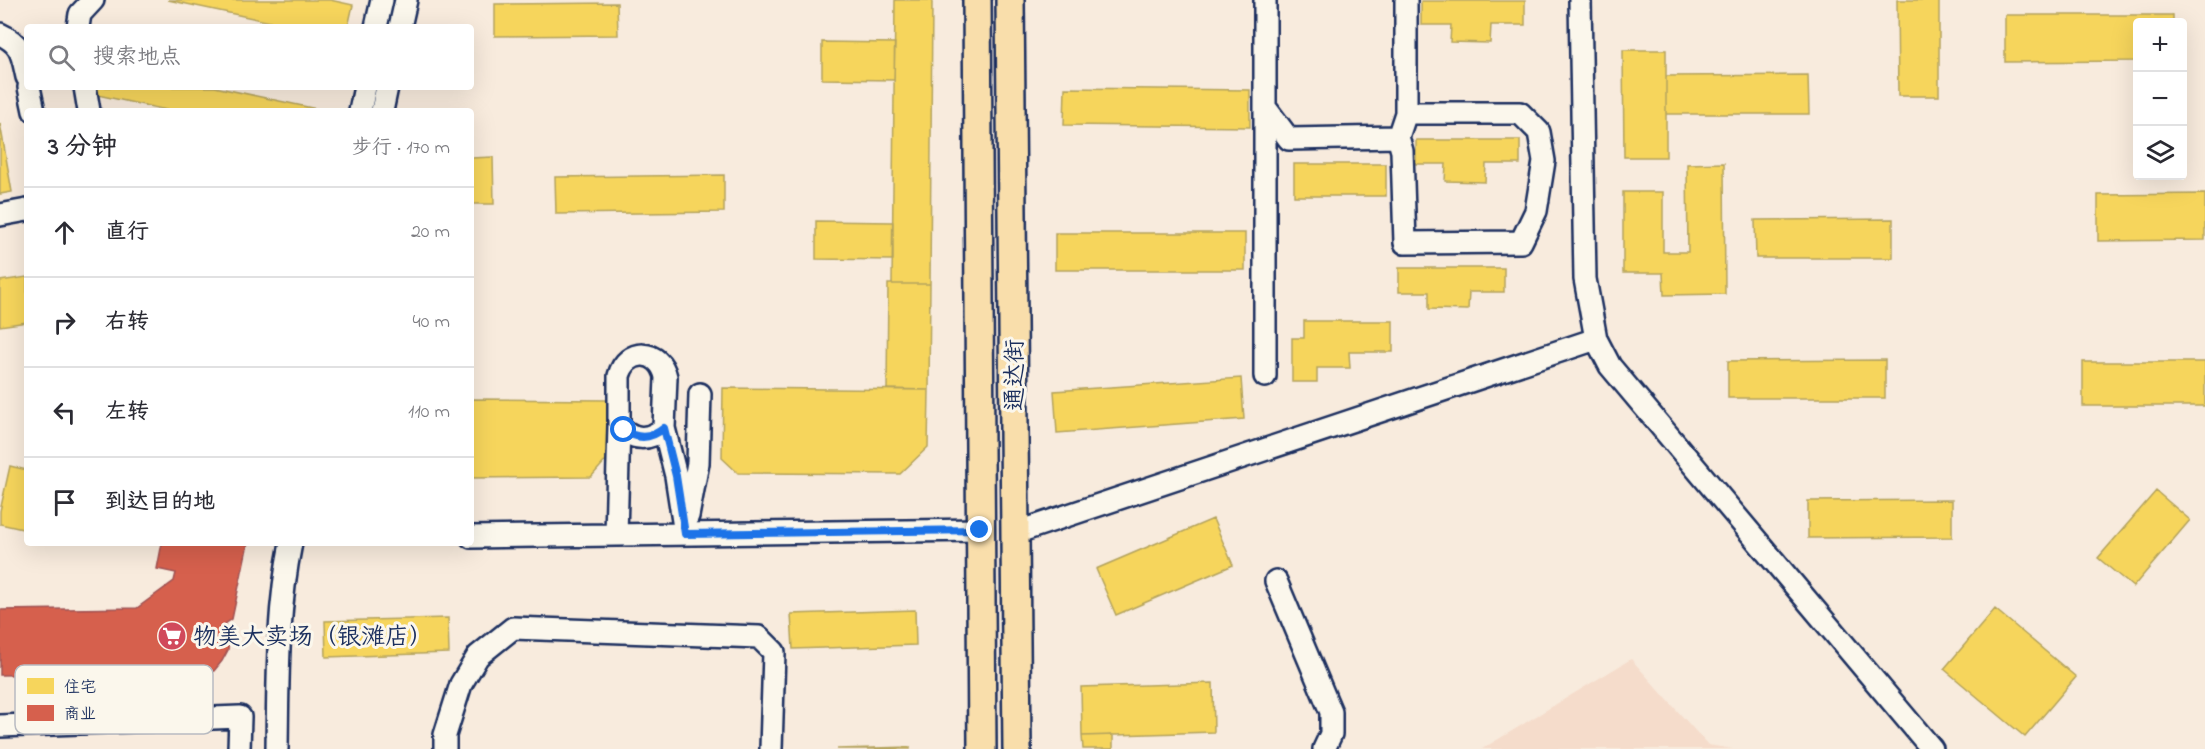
<!DOCTYPE html>
<html lang="zh">
<meta charset="utf-8">
<style>
body{margin:0;font-family:"Indie Flower","LXGW WenKai TC",sans-serif;background:#f2f2f3;color:#2b2b33}
.controls{position:absolute;right:18px;top:18px;display:grid;overflow:hidden;border-radius:6px;box-shadow:0 6px 24px #0002}
.controls button{width:54px;height:54px;display:grid;place-items:center;padding:0;border:0;border-bottom:2px solid #e1e1e2;background:#fff;color:#2b2b33;font:30px sans-serif}
.stop{position:absolute;width:18px;height:18px;margin:-14px;border:4px solid #1a73e8;border-radius:50%;background:#fff}
.stop.end{background:#1a73e8;border-color:#fff;box-shadow:0 2px 6px #0008}
.list{margin:0;padding:0;list-style:none}
h2{display:flex;justify-content:space-between;align-items:center;height:78px;margin:0;padding:0 24px;font-size:26px}
h2 small{font-size:20px;font-weight:400;color:#7c7c81}
.list li{display:grid;grid-template-columns:39px 1fr auto;gap:18px;align-items:center;box-sizing:border-box;height:90px;padding:0 24px;border-top:2px solid #e1e1e2}
.list b{display:block;font-size:22px;white-space:nowrap}
.list em{font-size:20px;font-style:normal;color:#7c7c81}
.icon{flex:none;width:33px;height:33px;fill:none;stroke:currentColor;stroke-width:2;stroke-linecap:round;stroke-linejoin:round}
.map{position:relative;flex:none;width:2205px;height:749px;overflow:hidden}
.search{position:absolute;background:#fff;box-shadow:0 6px 24px #0002;left:24px;top:24px;width:450px;height:66px;display:flex;align-items:center;gap:15px;box-sizing:border-box;padding:0 21px;border-radius:6px;color:#7c7c81;font-size:22px}
.panel{position:absolute;background:#fff;box-shadow:0 6px 24px #0002;left:24px;top:108px;width:450px;height:438px;border-radius:6px}
.map>svg:first-child{display:block}
.built{fill:#f5dccb}
.homes{fill:#f6d55c;stroke:#b4a35d;stroke-width:1.5}
.shops{fill:#d6604d;stroke:#9e5152;stroke-width:1.5}
.lines{fill:none;stroke-linecap:round;stroke-linejoin:round}
.minor-casing{stroke:#1b2f5e;stroke-width:26}
.major-casing{stroke:#1b2f5e;stroke-width:32}
.minor{stroke:#fbf7ec;stroke-width:21}
.major{stroke:#f9deab;stroke-width:27}
.route{stroke:#1a73e8;stroke-width:8}
.labels{text-anchor:middle;stroke-width:6;stroke-linejoin:round;paint-order:stroke}
.street-label{font-size:24px;fill:#1b2f5e;stroke:#fbf7ec}
.poi-label{font-size:24px;fill:#1b2f5e;stroke:#fbf7ec;text-anchor:start}
.key{fill:#fbf7ec;stroke:#b8bbc1;stroke-width:1.5}
.key-label{font-size:16px;fill:#1b2f5e}
</style>
<div class="map">
<svg width="2205" height="749" viewBox="0 0 2205 749">
<rect width="100%" height="100%" fill="#f8ebdd"/>
<filter id="ink" filterUnits="userSpaceOnUse"><feTurbulence type="fractalNoise" baseFrequency=".0167" numOctaves="2"/><feDisplacementMap in="SourceGraphic" scale="12" xChannelSelector="R" yChannelSelector="G"/><feConvolveMatrix kernelMatrix="1 2 1 2 8 2 1 2 1" color-interpolation-filters="sRGB"/></filter>
<g filter="url(#ink)">
<!-- built -->
<path class="built" d="M 1631,659 L 1708,745 L 1733,749 L 1482,749 Z"/>
<!-- homes -->
<path class="homes" d="M 168,0 L 330,0 L 353,5 L 348,27 L 294,27 Z
M 895,0 L 932,0 L 930,284 L 892,284 Z
M 1897,0 L 1939,0 L 1939,96 L 1898,96 Z
M 1421,1 L 1525,1 L 1525,25 L 1491,25 L 1490,43 L 1450,42 L 1451,25 L 1421,25 Z
M 617,3 L 618,35 L 495,36 L 495,4 Z
M 2005,15 L 2173,15 L 2173,22 L 2138,22 L 2138,61 L 2005,62 Z
M 822,42 L 895,43 L 894,80 L 822,79 Z
M 1623,50 L 1666,50 L 1666,157 L 1624,157 Z
M 1808,75 L 1809,114 L 1666,114 L 1666,76 Z
M 94,87 L 215,87 L 326,111 L 171,111 L 93,94 Z
M 1065,88 L 1250,90 L 1250,127 L 1064,125 Z
M 0,123 L 12,192 L 0,194 Z
M 1416,140 L 1520,140 L 1520,164 L 1486,164 L 1485,182 L 1445,181 L 1446,164 L 1416,164 Z
M 493,157 L 494,204 L 471,204 L 471,158 Z
M 1724,163 L 1725,294 L 1664,295 L 1663,273 L 1623,273 L 1623,192 L 1663,192 L 1663,252 L 1688,252 L 1687,164 Z
M 1294,164 L 1386,164 L 1386,196 L 1294,196 Z
M 724,175 L 724,212 L 556,214 L 555,177 Z
M 2205,194 L 2205,240 L 2098,241 L 2098,195 Z
M 1893,219 L 1893,258 L 1756,258 L 1755,220 Z
M 816,221 L 893,222 L 893,260 L 816,259 Z
M 1055,233 L 1245,233 L 1245,270 L 1055,270 Z
M 1399,268 L 1504,268 L 1504,292 L 1469,292 L 1468,310 L 1429,309 L 1429,292 L 1399,292 Z
M 27,277 L 27,322 L 0,326 L 0,281 Z
M 888,284 L 930,284 L 929,390 L 887,389 Z
M 1304,321 L 1393,321 L 1393,352 L 1349,352 L 1350,368 L 1317,368 L 1317,382 L 1292,382 L 1292,338 L 1304,338 Z
M 1885,360 L 1885,398 L 1728,398 L 1728,361 Z
M 2083,362 L 2205,362 L 2205,406 L 2083,406 Z
M 1241,378 L 1244,419 L 1057,433 L 1054,391 Z
M 723,388 L 929,390 L 928,447 L 900,474 L 738,473 L 722,458 Z
M 471,399 L 608,400 L 607,459 L 591,477 L 471,478 Z
M 10,466 L 27,470 L 27,530 L 0,524 L 0,511 Z
M 2156,491 L 2190,520 L 2133,587 L 2098,558 Z
M 1952,500 L 1952,537 L 1808,538 L 1808,501 Z
M 1213,519 L 1233,565 L 1116,615 L 1096,569 Z
M 1995,609 L 2076,677 L 2025,737 L 1944,669 Z
M 915,610 L 916,645 L 793,649 L 791,614 Z
M 448,618 L 449,653 L 326,657 L 325,621 Z
M 1213,683 L 1214,732 L 1082,736 L 1081,687 Z
M 1113,735 L 1113,749 L 1083,749 L 1082,736 Z
M 910,747 L 910,749 L 837,749 Z"/>
<!-- shops -->
<path class="shops" d="M 162,543 L 248,543 L 232,619 L 225,624 L 229,637 L 228,650 L 222,661 L 214,671 L 202,676 L 189,678 L 177,675 L 166,669 L 160,673 L 0,675 L 0,610 L 137,608 L 174,581 L 176,573 L 157,569 Z"/>
<g class="lines">
<!-- minor casing -->
<g class="minor-casing">
<path id="minor" d="M 1265,0 L 1265,376
M 1580,0 L 1585,279 L 1596,339 L 1610,366 L 1932,749
M 78,27 L 80,14 L 93,0
M 376,27 L 382,0
M 400,27 L 406,0
M 0,34 C 22,44 22,55 27,77
M 29,87 L 34,111
M 85,87 L 89,111
M 1265,107 L 1289,139 L 1398,137 L 1406,113 L 1406,0
M 360,111 L 365,87
M 382,111 L 387,87
M 1398,137 L 1402,151 L 1405,243 L 1521,242 L 1536,211 L 1544,161 L 1539,132 L 1520,113 L 1406,113
M 0,215 L 27,210
M 664,428 C 649,441 632,441 619,425 L 619,376 C 627,347 660,349 666,377 L 664,428 L 676,476 L 685,534
M 688,516 L 698,463 L 700,394
M 1015,533 L 1596,339
M 616,535 L 619,425
M 471,537 L 980,530
M 1276,581 L 1331,712 L 1331,734 L 1324,749
M 0,726 L 240,717 L 239,749
M 277,749 C 278,680 277,611 291,543
M 445,749 L 445,735 L 461,684 L 478,656 L 513,628 L 759,637 L 774,652 L 771,749"/>
</g>
<!-- major casing -->
<g class="major-casing">
<path id="major" d="M 977,0 L 982,749
M 1010,0 L 1017,749"/>
</g>
<!-- minor -->
<use href="#minor" class="minor"/>
<!-- major -->
<use href="#major" class="major"/>
</g>
</g>
<g class="lines" filter="url(#ink)">
<!-- route -->
<path class="route" d="M 624,430 C 638,440 651,439 664,428 L 676,476 L 685,534 L 980,530"/>
</g>
<!-- icons -->
<defs>
<g id="supermarket-disc" transform="scale(1.5)"><circle r="9.5" fill="#d1495b" stroke="#fbf7ec"/><path d="M-6-5.5h2.5l.6 2H6L4.5 2H-2.5L-4.4-4H-6ZM-1.5 3.2a1.3 1.3 0 1 0 .1 0ZM3 3.2a1.3 1.3 0 1 0 .1 0Z" fill="#fff"/></g>
</defs>
<g fill-rule="evenodd">
<use href="#supermarket-disc" x="172" y="636"/>
</g>
<g class="labels">
<!-- street labels -->
<g class="street-label">
<text transform="translate(1014 375) rotate(-90)" y="8">通达街</text>
</g>
<!-- poi labels -->
<g class="poi-label">
<text x="193" y="644">物美大卖场（银滩店）</text>
</g>
</g>
<!-- legend -->
<rect x="15" y="665" width="198" height="69" rx="9" class="key"/>
<rect x="27" y="678" width="27" height="16" fill="#f6d55c"/>
<rect x="27" y="705" width="27" height="16" fill="#d6604d"/>
<g class="key-label">
<text x="64" y="692">住宅</text>
<text x="64" y="719">商业</text>
</g>
</svg>
<div class="controls">
<button>+</button>
<button>−</button>
<button><svg class="icon" aria-label="layers" viewBox="0 0 24 24"><path d="M12 4l9 5-9 5-9-5zM3 14l9 5 9-5"/></svg></button>
</div>
<div class="stop" style="left:624px;top:430px"></div>
<div class="stop end" style="left:980px;top:530px"></div>
<div class="search"><svg class="icon" aria-label="search" viewBox="0 0 24 24"><circle cx="10" cy="10" r="6"/><path d="M15 15l6 6"/></svg>搜索地点</div>
<section class="panel">
<h2>3 分钟<small>步行 · 170 m</small></h2>
<ul class="list">
<li><svg class="icon" aria-label="ahead" viewBox="0 0 24 24"><path d="M12 20V5M6 11l6-6 6 6"/></svg><div><b>直行</b></div><em>20 m</em></li>
<li><svg class="icon" aria-label="right" viewBox="0 0 24 24"><path d="M7 20v-9h11M14 6l5 5-5 5"/></svg><div><b>右转</b></div><em>40 m</em></li>
<li><svg class="icon" aria-label="left" viewBox="0 0 24 24"><path d="M17 20v-9H6M10 6l-5 5 5 5"/></svg><div><b>左转</b></div><em>110 m</em></li>
<li><svg class="icon" aria-label="arrive" viewBox="0 0 24 24"><path d="M6 21V4h12l-3 4 3 4H6"/></svg><div><b>到达目的地</b></div></li>
</ul>
</section>
</div>
